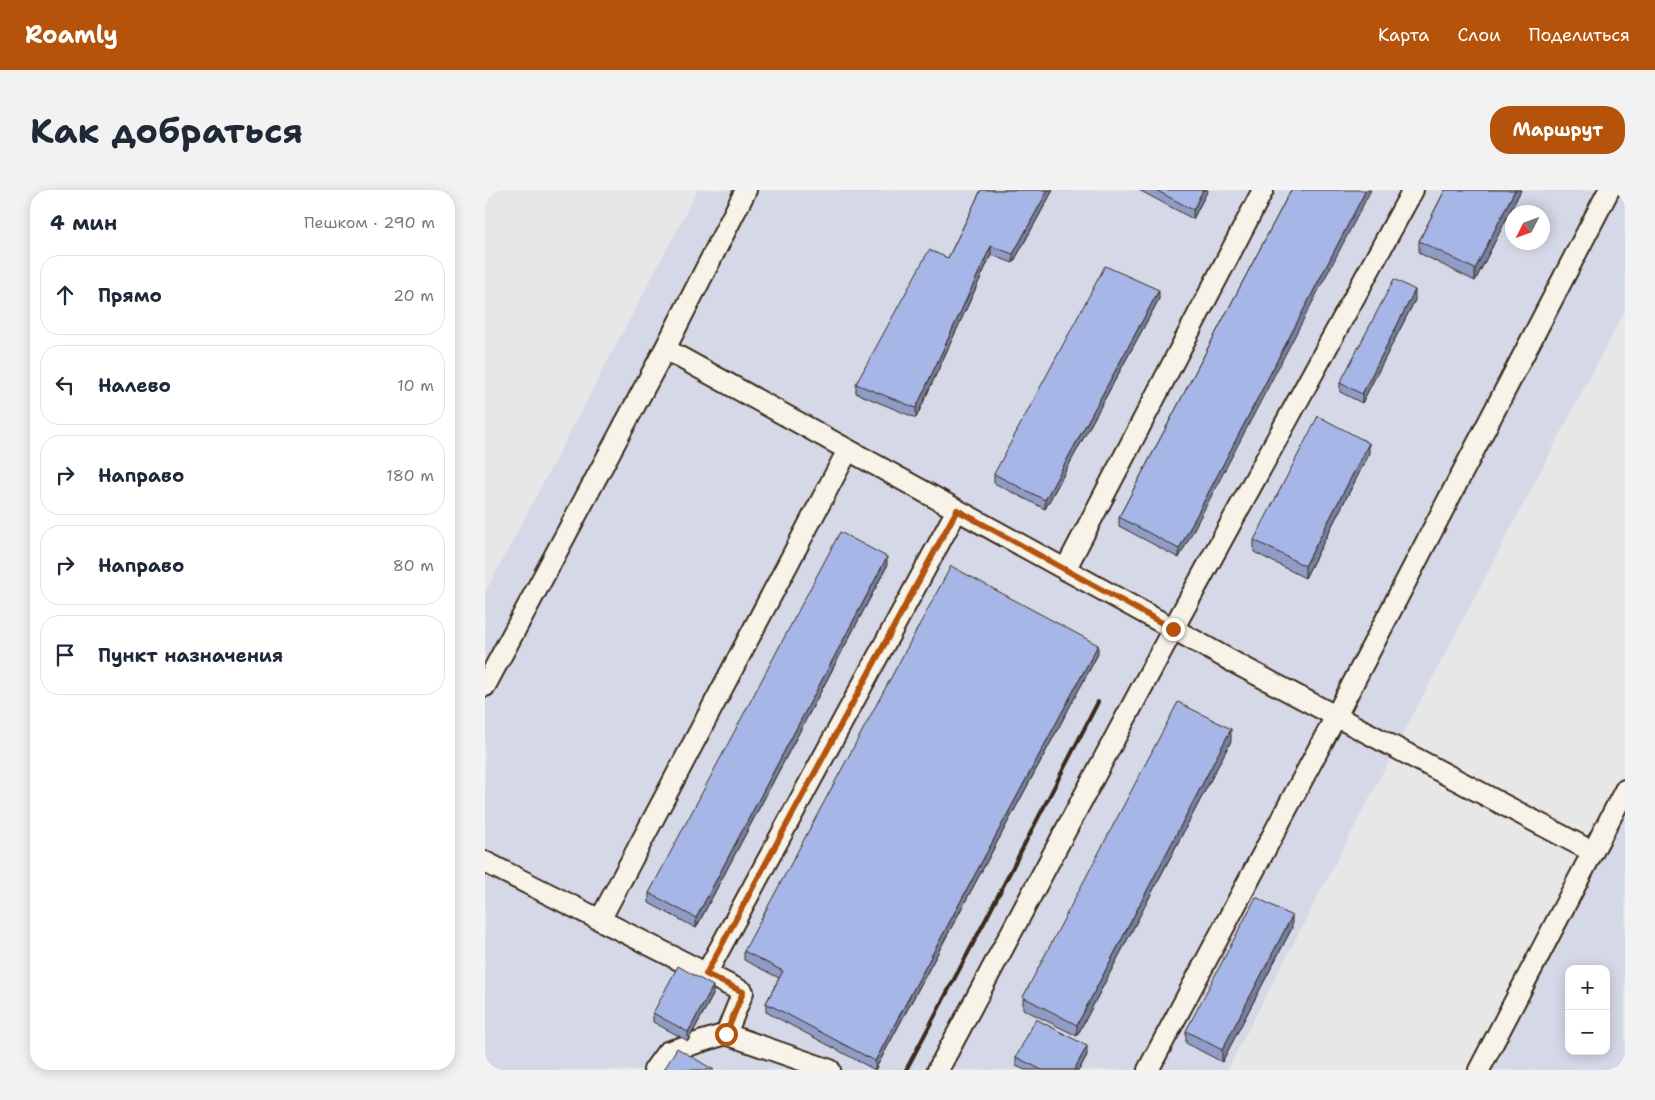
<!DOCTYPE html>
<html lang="ru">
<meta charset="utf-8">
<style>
body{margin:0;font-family:"Shantell Sans",sans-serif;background:#f2f2f3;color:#1f2937}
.controls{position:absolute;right:15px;bottom:15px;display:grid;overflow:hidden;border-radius:10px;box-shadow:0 2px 12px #0003}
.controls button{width:45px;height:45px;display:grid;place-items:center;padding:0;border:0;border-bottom:1px solid #e0e1e3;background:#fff;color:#1f2937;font:25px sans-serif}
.compass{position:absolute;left:1020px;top:15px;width:45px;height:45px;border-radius:50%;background:#fff;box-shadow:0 2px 12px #0003;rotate:228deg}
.stop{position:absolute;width:15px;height:15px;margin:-11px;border:4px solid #b45309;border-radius:50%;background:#fff}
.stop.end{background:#b45309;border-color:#fff;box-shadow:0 1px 5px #0008}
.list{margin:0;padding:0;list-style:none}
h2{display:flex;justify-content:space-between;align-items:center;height:65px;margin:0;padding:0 20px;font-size:21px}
h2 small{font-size:16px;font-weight:400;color:#747a83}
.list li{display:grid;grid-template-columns:32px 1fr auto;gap:15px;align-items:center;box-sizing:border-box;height:80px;margin:0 10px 10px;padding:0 10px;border:1px solid #e0e1e3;border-radius:20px}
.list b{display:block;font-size:19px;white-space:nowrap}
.list em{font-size:16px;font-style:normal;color:#747a83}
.icon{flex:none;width:28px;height:28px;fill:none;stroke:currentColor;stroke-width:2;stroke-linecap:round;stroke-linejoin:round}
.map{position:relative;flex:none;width:1140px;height:880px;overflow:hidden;border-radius:20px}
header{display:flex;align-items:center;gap:30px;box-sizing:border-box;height:70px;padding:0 25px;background:#b45309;color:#fff}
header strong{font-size:24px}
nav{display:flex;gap:28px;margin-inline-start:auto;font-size:18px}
.intro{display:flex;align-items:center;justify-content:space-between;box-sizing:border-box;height:120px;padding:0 30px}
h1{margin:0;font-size:35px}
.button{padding:12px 22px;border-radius:20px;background:#b45309;color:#fff;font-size:18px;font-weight:700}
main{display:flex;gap:30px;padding:0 30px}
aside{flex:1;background:#fff;border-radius:20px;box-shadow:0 2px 12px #0003}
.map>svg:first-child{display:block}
.built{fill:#d4d8e7;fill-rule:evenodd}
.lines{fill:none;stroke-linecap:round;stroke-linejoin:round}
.minor-casing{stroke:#3b2a1e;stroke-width:24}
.minor{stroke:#f7f3e8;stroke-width:20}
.rail{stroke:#3b2a1e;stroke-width:4}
.wall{fill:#8f9dc6;stroke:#3b2a1e}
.shaded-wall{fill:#747fa1;stroke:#3b2a1e}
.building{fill:#a6b6e6;stroke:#3b2a1e}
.route{stroke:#b45309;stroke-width:6}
</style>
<header>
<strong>Roamly</strong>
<nav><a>Карта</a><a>Слои</a><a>Поделиться</a></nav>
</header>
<div class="intro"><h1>Как добраться</h1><a class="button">Маршрут</a></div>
<main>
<aside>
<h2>4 мин<small>Пешком · 290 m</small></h2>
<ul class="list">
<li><svg class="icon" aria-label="ahead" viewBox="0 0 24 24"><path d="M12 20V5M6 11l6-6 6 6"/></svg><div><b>Прямо</b></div><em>20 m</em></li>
<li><svg class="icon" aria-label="left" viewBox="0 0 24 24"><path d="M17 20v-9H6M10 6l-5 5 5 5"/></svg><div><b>Налево</b></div><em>10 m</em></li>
<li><svg class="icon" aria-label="right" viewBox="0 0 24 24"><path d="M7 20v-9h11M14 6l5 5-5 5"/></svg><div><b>Направо</b></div><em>180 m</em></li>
<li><svg class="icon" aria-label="right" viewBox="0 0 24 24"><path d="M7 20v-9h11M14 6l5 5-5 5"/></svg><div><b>Направо</b></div><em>80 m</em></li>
<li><svg class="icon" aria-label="arrive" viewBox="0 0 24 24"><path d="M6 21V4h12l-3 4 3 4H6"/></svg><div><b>Пункт назначения</b></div></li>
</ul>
</aside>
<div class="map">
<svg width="1140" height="880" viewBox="0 0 1140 880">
<rect width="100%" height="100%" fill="#e7e7e8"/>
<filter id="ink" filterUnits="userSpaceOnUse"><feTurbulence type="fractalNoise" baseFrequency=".02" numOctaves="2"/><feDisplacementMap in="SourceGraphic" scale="10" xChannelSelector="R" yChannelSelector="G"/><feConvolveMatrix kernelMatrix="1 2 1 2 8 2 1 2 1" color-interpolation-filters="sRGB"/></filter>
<g filter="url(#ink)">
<!-- built -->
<path class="built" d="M 213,0 L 1140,0 L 1140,120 L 742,880 L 0,880 L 0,403 ZM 1028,22 L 1058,22 L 1058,52 L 1028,52 Z
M 1140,601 L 1140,880 L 994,880 ZM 1084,779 L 1121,779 L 1121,861 L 1084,861 Z"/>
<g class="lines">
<!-- minor casing -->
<g class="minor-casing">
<path id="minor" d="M 180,159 L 261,0
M 580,380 L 778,0
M 0,496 L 180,159 L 752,474 L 1108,662
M 0,672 L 258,802 L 241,844 L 345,880
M 115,730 L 363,260
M 221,784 L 472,320
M 169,880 L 182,862 L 241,844
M 453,880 L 688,439 L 928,0
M 663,880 L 851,526 L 1124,0
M 994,880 L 1140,600"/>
</g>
<!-- minor -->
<use href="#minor" class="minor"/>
<!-- rail -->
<path class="rail" d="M 421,880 L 501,729 L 613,512"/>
</g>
<!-- wall -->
<path class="wall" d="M 496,0 L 568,0 L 528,73 L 506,65 L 431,228 L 371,203 L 371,194 L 463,68 Z
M 654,0 L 723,0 L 708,29 Z
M 806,0 L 694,368 L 634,336 L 634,327 Z
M 960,0 L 1036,0 L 990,91 L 934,63 L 934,51 Z
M 674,109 L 560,319 L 509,293 L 509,284 Z
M 930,110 L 877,213 L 855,202 L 855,193 Z
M 884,264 L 820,388 L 769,362 L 769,350 Z
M 402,376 L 211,738 L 164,713 L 164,703 Z
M 613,464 L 390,880 L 281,822 L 281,813 L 294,788 L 259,770 L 259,761 Z
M 746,551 L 592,846 L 538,819 L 538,807 Z
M 807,738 L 737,872 L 701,853 L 701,841 Z
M 228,805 L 203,851 L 168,832 L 168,823 Z
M 602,865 L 594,880 L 540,880 L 531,876 L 531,867 Z"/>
<!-- shaded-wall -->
<path class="shaded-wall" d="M 563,0 L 568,0 L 528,73 L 528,64 Z
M 718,0 L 723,0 L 708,29 L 708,20 Z
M 881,0 L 886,0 L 694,368 L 694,359 Z
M 1030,0 L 1036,0 L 990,91 L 990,79 Z
M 506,56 L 506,65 L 431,228 L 431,218 Z
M 674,100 L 674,109 L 560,319 L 560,310 Z
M 930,100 L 930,110 L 877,213 L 877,204 Z
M 884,253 L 884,264 L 820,388 L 820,376 Z
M 402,367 L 402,376 L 211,738 L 211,728 Z
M 613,455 L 613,464 L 390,880 L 390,871 Z
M 746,539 L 746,551 L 592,846 L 592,835 Z
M 807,726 L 807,738 L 737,872 L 737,860 Z
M 228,796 L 228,805 L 203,851 L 203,842 Z
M 602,856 L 602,865 L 594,880 L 589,880 Z"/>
<!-- building -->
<path class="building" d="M 496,0 L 563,0 L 528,64 L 506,56 L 431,218 L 371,194 L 444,60 L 463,68 Z
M 671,0 L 718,0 L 708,20 Z
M 806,0 L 881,0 L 694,359 L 634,327 Z
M 960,0 L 1030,0 L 990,79 L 934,51 Z
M 620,76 L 674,100 L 560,310 L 509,284 Z
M 909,89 L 930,100 L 877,204 L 855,193 Z
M 833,226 L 884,253 L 820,376 L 769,350 Z
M 355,342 L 402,367 L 211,728 L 164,703 Z
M 466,376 L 613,455 L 390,871 L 281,813 L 298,781 L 259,761 Z
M 693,512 L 746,539 L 592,835 L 538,807 Z
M 771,707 L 807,726 L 737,860 L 701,841 Z
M 193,776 L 228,796 L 203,842 L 168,823 Z
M 551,829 L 602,856 L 589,880 L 557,880 L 531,867 Z
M 192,858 L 229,880 L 179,880 Z"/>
</g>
<g class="lines" filter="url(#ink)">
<!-- route -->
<path class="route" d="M 241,844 L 258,802 L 221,784 L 472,320 L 688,439"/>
</g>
</svg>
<div class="controls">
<button>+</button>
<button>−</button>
</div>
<svg class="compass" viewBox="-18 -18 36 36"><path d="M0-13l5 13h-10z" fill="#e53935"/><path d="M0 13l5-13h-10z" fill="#747a83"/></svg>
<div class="stop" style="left:241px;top:844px"></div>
<div class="stop end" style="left:688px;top:439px"></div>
</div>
</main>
